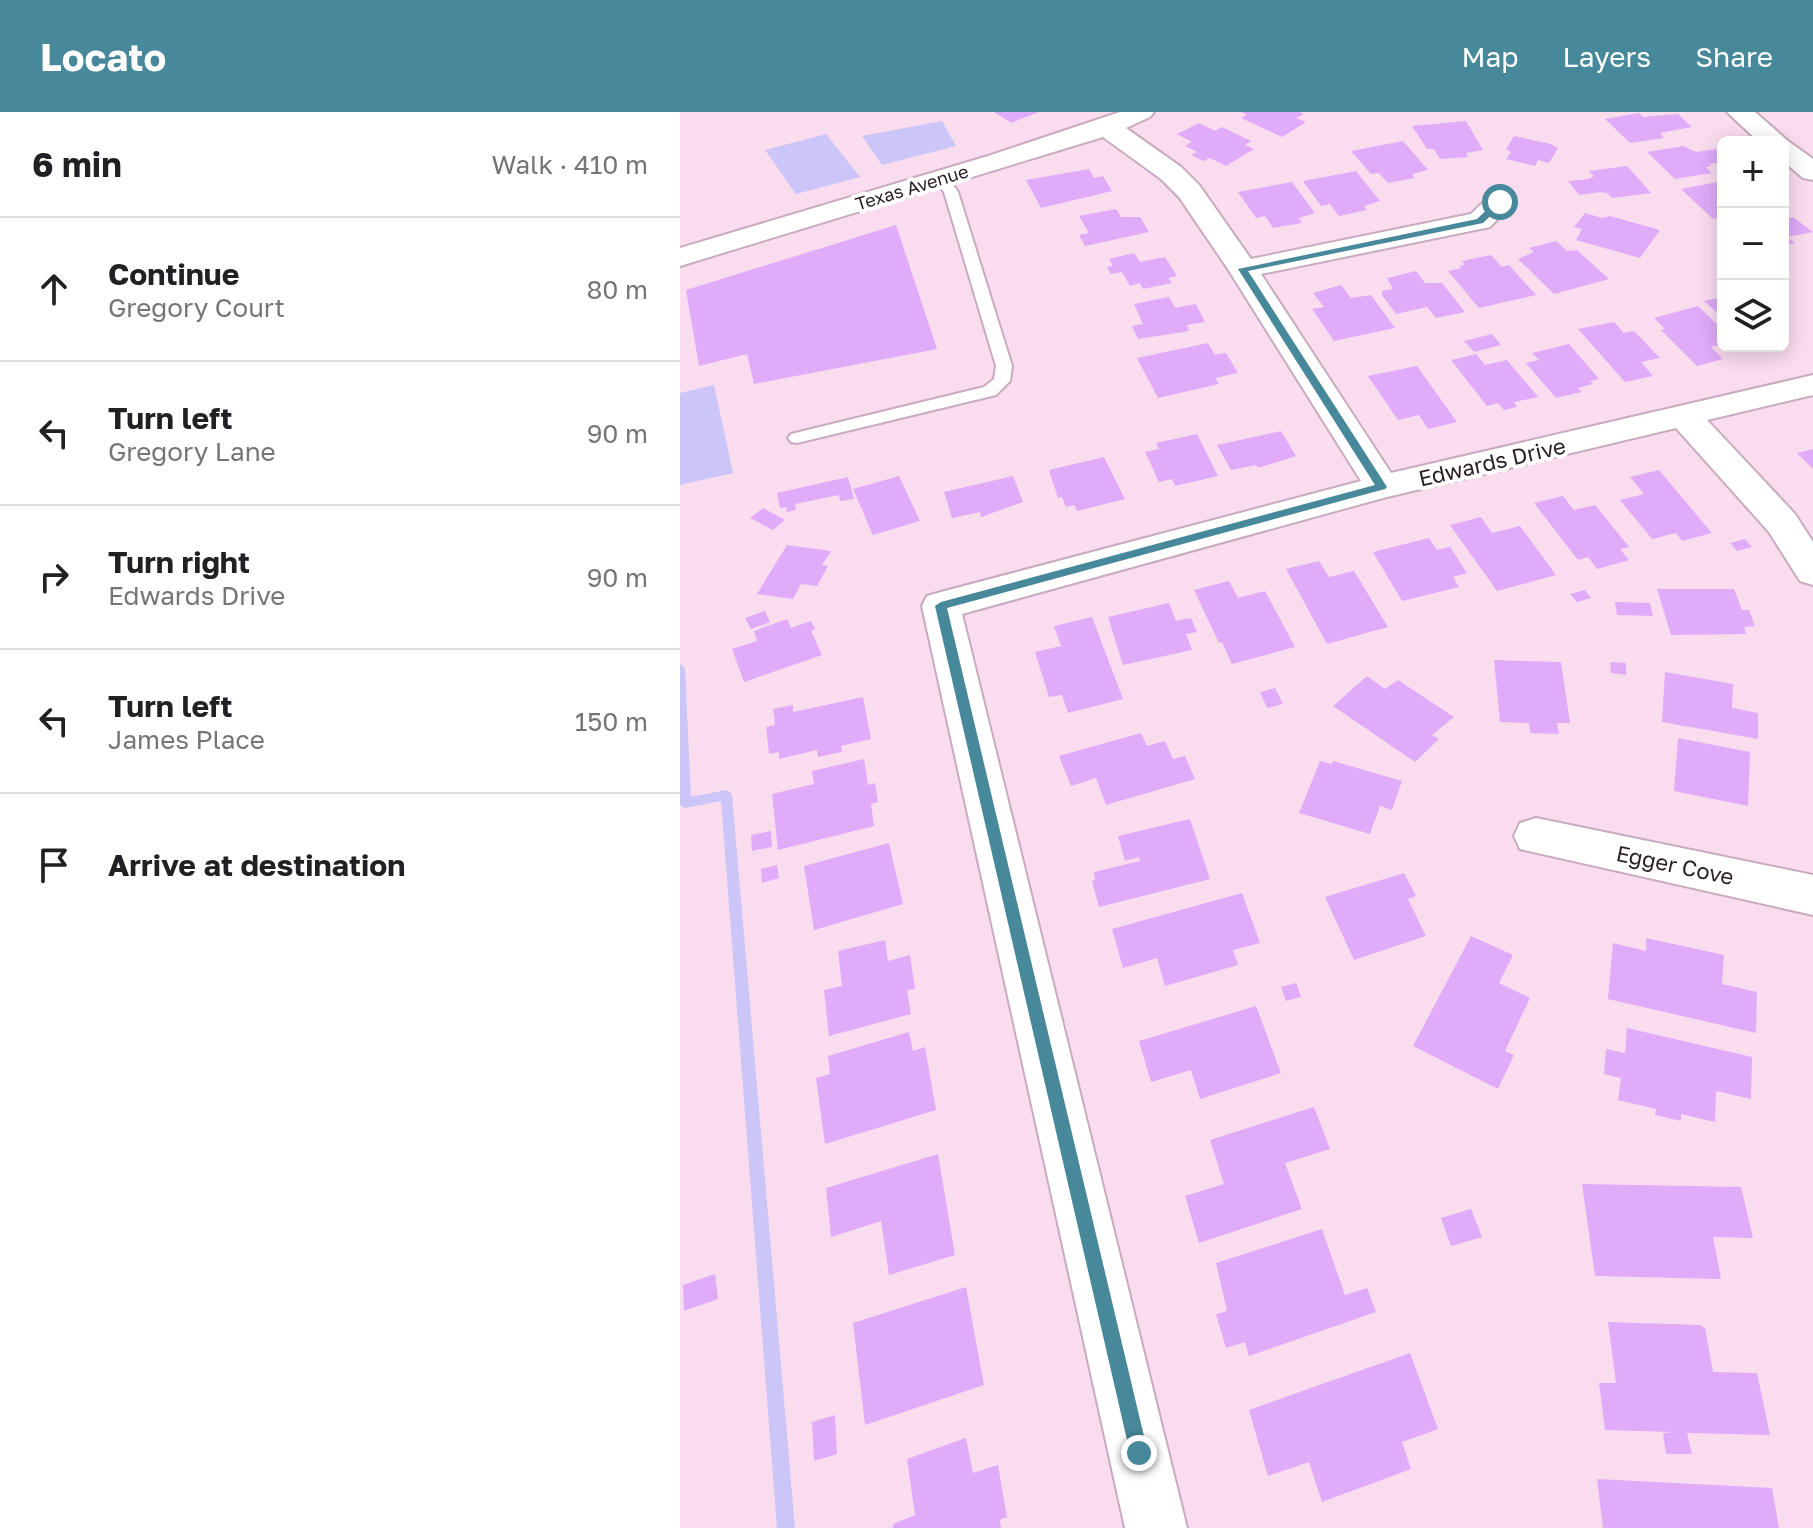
<!DOCTYPE html>
<meta charset="utf-8">
<style>
body{margin:0;font-family:"Golos Text",sans-serif;background:#f2f2f2;color:#202124}
.controls{position:absolute;right:24px;top:24px;display:grid;overflow:hidden;border-radius:12px;box-shadow:0 4px 20px #0003}
.controls button{width:72px;height:72px;display:grid;place-items:center;padding:0;border:0;border-bottom:2px solid #e0e0e0;background:#fff;color:#202124;font:40px sans-serif}
.stop{position:absolute;width:24px;height:24px;margin:-18px;border:6px solid #48889b;border-radius:50%;background:#fff}
.stop.end{background:#48889b;border-color:#fff;box-shadow:0 2px 8px #0008}
.list{margin:0;padding:0;list-style:none}
h2{display:flex;justify-content:space-between;align-items:center;height:104px;margin:0;padding:0 32px;font-size:34px}
h2 small{font-size:26px;font-weight:400;color:#757577}
.list li{display:grid;grid-template-columns:52px 1fr auto;gap:24px;align-items:center;box-sizing:border-box;height:144px;padding:0 32px;border-top:2px solid #e0e0e0}
.list b{display:block;font-size:30px;white-space:nowrap}
.list p{margin:0;font-size:26px;white-space:nowrap;color:#757577}
.list em{font-size:26px;font-style:normal;color:#757577}
.icon{flex:none;width:44px;height:44px;fill:none;stroke:currentColor;stroke-width:2;stroke-linecap:round;stroke-linejoin:round}
.map{position:relative;flex:none;width:1133px;height:1416px;overflow:hidden}
header{display:flex;align-items:center;gap:48px;box-sizing:border-box;height:112px;padding:0 40px;background:#48889b;color:#fff}
header strong{font-size:38px}
nav{display:flex;gap:44px;margin-inline-start:auto;font-size:28px}
main{display:flex}
aside{flex:1;background:#fff}
.map>svg:first-child{display:block}
.water{fill:#cbc5f8}
.lines{fill:none;stroke-linecap:round;stroke-linejoin:round}
.stream{fill:#cbc5f8;fill-rule:evenodd}
.building{fill:#e0abf9}
.service-casing{stroke:#c8abbe;stroke-width:4}
.minor-casing{stroke:#c8abbe;stroke-width:4}
.service{fill:#fff;fill-rule:evenodd}
.minor{fill:#fff;fill-rule:evenodd}
.route{fill:#48889b}
.labels{text-anchor:middle;stroke-width:8;stroke-linejoin:round;paint-order:stroke}
.far-street-label{font-size:18px;fill:#291e25;stroke:#fff}
.street-label{font-size:22px;fill:#291e25;stroke:#fff}
</style>
<header>
<strong>Locato</strong>
<nav><a>Map</a><a>Layers</a><a>Share</a></nav>
</header>
<main>
<aside>
<h2>6 min<small>Walk · 410 m</small></h2>
<ul class="list">
<li><svg class="icon" aria-label="ahead" viewBox="0 0 24 24"><path d="M12 20V5M6 11l6-6 6 6"/></svg><div><b>Continue</b><p>Gregory Court</p></div><em>80 m</em></li>
<li><svg class="icon" aria-label="left" viewBox="0 0 24 24"><path d="M17 20v-9H6M10 6l-5 5 5 5"/></svg><div><b>Turn left</b><p>Gregory Lane</p></div><em>90 m</em></li>
<li><svg class="icon" aria-label="right" viewBox="0 0 24 24"><path d="M7 20v-9h11M14 6l5 5-5 5"/></svg><div><b>Turn right</b><p>Edwards Drive</p></div><em>90 m</em></li>
<li><svg class="icon" aria-label="left" viewBox="0 0 24 24"><path d="M17 20v-9H6M10 6l-5 5 5 5"/></svg><div><b>Turn left</b><p>James Place</p></div><em>150 m</em></li>
<li><svg class="icon" aria-label="arrive" viewBox="0 0 24 24"><path d="M6 21V4h12l-3 4 3 4H6"/></svg><div><b>Arrive at destination</b></div></li>
</ul>
</aside>
<div class="map">
<svg width="1133" height="1416" viewBox="0 0 1133 1416">
<rect width="100%" height="100%" fill="#fadcef"/>
<!-- water -->
<path class="water" d="M 262,9 L 276,34 L 202,53 L 182,24 Z
M 146,22 L 180,65 L 116,82 L 85,38 Z
M 34,273 L 53,361 L 0,373 L 0,281 Z"/>
<g class="lines">
<!-- stream -->
<path class="stream" d="M 0,552 L 5,556 L 11,685 L 46,678 L 50,680 L 52,683 L 115,1416 L 97,1416 L 41,689 L 5,696 L 0,693 Z"/>
</g>
<!-- building -->
<path class="building" d="M 314,0 L 359,0 L 331,11 Z
M 562,0 L 620,0 L 624,2 L 616,6 L 626,10 L 602,25 L 561,6 L 567,3 Z
M 959,1 L 963,5 L 998,2 L 1012,15 L 980,21 L 984,26 L 950,31 L 925,7 Z
M 786,9 L 803,38 L 786,41 L 788,45 L 760,47 L 754,37 L 747,37 L 732,14 Z
M 519,11 L 535,19 L 542,15 L 571,29 L 565,33 L 574,37 L 546,54 L 530,46 L 523,49 L 511,43 L 517,40 L 505,34 L 512,30 L 497,22 Z
M 834,24 L 871,32 L 878,36 L 869,51 L 858,48 L 855,54 L 826,47 L 831,40 L 826,37 Z
M 723,29 L 748,58 L 732,62 L 735,66 L 708,71 L 699,61 L 691,62 L 671,39 Z
M 1003,34 L 1016,40 L 1036,37 L 1043,43 L 1043,50 L 1029,52 L 1032,54 L 1026,55 L 1032,61 L 995,67 L 967,40 Z
M 947,54 L 971,81 L 932,86 L 927,81 L 920,80 L 899,83 L 888,69 L 909,67 L 914,64 L 909,59 Z
M 409,57 L 414,66 L 423,64 L 432,79 L 361,96 L 346,68 Z
M 676,59 L 700,89 L 684,94 L 687,98 L 659,104 L 650,92 L 641,94 L 623,69 Z
M 1043,69 L 1043,105 L 1033,107 L 1001,77 Z
M 612,70 L 635,101 L 619,106 L 622,111 L 593,116 L 585,104 L 576,106 L 558,80 Z
M 436,97 L 441,105 L 460,105 L 469,120 L 405,134 L 399,123 L 409,121 L 399,104 Z
M 905,101 L 922,106 L 930,104 L 980,118 L 960,146 L 896,128 L 902,117 L 894,115 Z
M 1113,105 L 1133,120 L 1107,125 L 1115,131 L 1103,134 L 1103,108 Z
M 216,113 L 257,237 L 74,272 L 67,242 L 19,254 L 6,178 Z
M 876,129 L 887,139 L 897,138 L 929,167 L 874,182 L 838,147 L 854,140 L 849,136 Z
M 454,141 L 460,150 L 485,145 L 497,164 L 488,166 L 492,171 L 463,177 L 460,171 L 450,174 L 442,160 L 431,162 L 427,155 L 433,154 L 429,147 Z
M 811,143 L 822,155 L 829,153 L 856,183 L 799,196 L 768,159 L 781,156 L 779,154 L 785,153 L 782,149 Z
M 736,159 L 745,171 L 762,171 L 785,200 L 756,206 L 747,195 L 716,202 L 702,183 L 702,179 L 713,177 L 707,166 Z
M 661,173 L 671,186 L 691,183 L 715,216 L 654,229 L 632,197 L 644,195 L 633,181 Z
M 489,185 L 495,196 L 516,192 L 525,210 L 507,213 L 509,219 L 458,227 L 452,214 L 463,212 L 454,192 Z
M 1043,185 L 1043,199 L 1036,200 L 1024,189 Z
M 1018,194 L 1043,218 L 1043,232 L 1031,235 L 1043,247 L 1017,254 L 981,218 L 985,217 L 974,206 Z
M 934,210 L 944,221 L 954,219 L 980,246 L 961,250 L 973,264 L 945,270 L 898,217 Z
M 812,222 L 821,233 L 794,240 L 784,229 Z
M 528,231 L 535,243 L 546,241 L 558,261 L 535,266 L 539,272 L 478,286 L 457,246 Z
M 889,232 L 919,267 L 910,269 L 913,272 L 898,276 L 902,280 L 876,286 L 846,251 L 859,248 L 852,241 Z
M 796,242 L 805,253 L 827,248 L 858,285 L 834,290 L 837,295 L 824,298 L 818,291 L 807,294 L 771,248 Z
M 737,254 L 777,310 L 748,317 L 739,303 L 718,308 L 688,264 Z
M 601,319 L 616,344 L 578,356 L 576,353 L 551,358 L 537,333 Z
M 517,322 L 538,364 L 495,374 L 492,367 L 479,370 L 465,340 L 479,337 L 476,331 Z
M 1133,337 L 1133,357 L 1117,341 Z
M 424,345 L 445,387 L 397,399 L 394,393 L 386,395 L 382,385 L 378,386 L 369,358 Z
M 979,358 L 1032,421 L 1002,429 L 996,421 L 972,427 L 940,388 L 964,382 L 950,365 Z
M 219,364 L 240,409 L 193,423 L 173,377 Z
M 333,364 L 343,390 L 301,405 L 300,400 L 272,406 L 264,380 Z
M 168,365 L 174,387 L 160,389 L 159,383 L 115,392 L 116,398 L 107,400 L 106,395 L 100,396 L 97,381 Z
M 883,384 L 894,398 L 915,393 L 949,435 L 940,437 L 949,448 L 917,457 L 908,445 L 898,448 L 854,391 Z
M 83,396 L 105,408 L 93,418 L 70,406 Z
M 801,405 L 812,421 L 840,414 L 876,463 L 817,479 L 770,413 Z
M 749,426 L 757,438 L 770,435 L 787,461 L 773,465 L 779,475 L 722,489 L 693,440 Z
M 1065,427 L 1072,435 L 1057,439 L 1050,431 Z
M 107,433 L 151,439 L 142,453 L 148,454 L 137,474 L 121,472 L 113,487 L 77,482 Z
M 639,449 L 649,465 L 674,459 L 708,515 L 647,532 L 606,457 Z
M 549,469 L 558,486 L 585,479 L 615,535 L 552,552 L 542,530 L 539,531 L 514,478 Z
M 977,477 L 1054,477 L 1062,498 L 1069,498 L 1075,514 L 1064,515 L 1066,522 L 991,523 Z
M 905,478 L 911,486 L 897,490 L 890,482 Z
M 935,490 L 970,491 L 973,504 L 937,503 Z
M 489,491 L 496,509 L 511,506 L 517,520 L 506,522 L 512,538 L 443,553 L 428,505 Z
M 85,499 L 90,510 L 71,517 L 65,506 Z
M 412,505 L 443,587 L 388,601 L 382,583 L 369,585 L 355,540 L 381,534 L 374,514 Z
M 107,507 L 111,516 L 131,509 L 135,517 L 131,519 L 142,543 L 64,570 L 52,537 L 77,529 L 74,519 Z
M 814,548 L 881,550 L 890,611 L 877,611 L 879,622 L 850,621 L 849,611 L 820,610 Z
M 930,550 L 946,551 L 946,563 L 931,561 Z
M 985,560 L 1053,572 L 1052,596 L 1078,601 L 1078,627 L 982,610 Z
M 687,564 L 705,577 L 718,568 L 774,605 L 752,623 L 759,627 L 735,650 L 653,594 Z
M 595,576 L 603,592 L 587,596 L 580,580 Z
M 183,585 L 191,627 L 161,634 L 162,640 L 138,645 L 137,638 L 99,647 L 99,640 L 89,642 L 86,615 L 95,613 L 93,597 L 113,593 L 113,600 Z
M 461,621 L 467,634 L 485,629 L 493,647 L 505,644 L 515,667 L 426,693 L 416,666 L 391,674 L 379,644 Z
M 998,626 L 1070,640 L 1068,694 L 994,679 Z
M 184,647 L 188,673 L 195,671 L 198,690 L 191,692 L 194,714 L 98,738 L 92,682 L 134,672 L 132,659 Z
M 640,649 L 652,652 L 653,649 L 722,669 L 712,698 L 700,694 L 690,722 L 619,701 Z
M 510,707 L 530,767 L 419,795 L 412,769 L 415,768 L 414,760 L 460,749 L 459,745 L 445,749 L 438,724 Z
M 91,719 L 92,735 L 72,739 L 71,723 Z
M 209,731 L 223,792 L 134,818 L 124,754 Z
M 97,753 L 99,766 L 82,771 L 81,757 Z
M 724,761 L 736,784 L 728,787 L 746,824 L 674,848 L 645,785 Z
M 562,781 L 580,831 L 553,838 L 558,853 L 485,874 L 477,846 L 443,856 L 432,817 Z
M 791,824 L 833,843 L 819,871 L 850,886 L 825,939 L 834,943 L 818,977 L 733,934 Z
M 966,826 L 1044,843 L 1042,872 L 1077,880 L 1076,921 L 928,887 L 933,831 L 966,839 Z
M 205,828 L 208,849 L 230,843 L 235,877 L 227,878 L 231,902 L 149,924 L 144,878 L 162,874 L 158,839 Z
M 616,871 L 621,885 L 606,889 L 601,875 Z
M 576,894 L 601,961 L 520,987 L 511,958 L 471,970 L 459,929 Z
M 947,916 L 1072,945 L 1071,987 L 1036,979 L 1035,1010 L 1001,1002 L 1001,1009 L 975,1003 L 976,997 L 938,988 L 941,966 L 924,962 L 926,937 L 945,941 Z
M 229,920 L 233,939 L 245,935 L 256,998 L 145,1032 L 136,966 L 150,962 L 148,944 Z
M 634,995 L 650,1037 L 605,1051 L 622,1097 L 519,1131 L 505,1084 L 544,1072 L 530,1028 Z
M 258,1042 L 275,1143 L 209,1163 L 201,1109 L 151,1125 L 146,1076 Z
M 902,1072 L 1061,1075 L 1073,1126 L 1033,1125 L 1041,1167 L 915,1164 Z
M 791,1097 L 802,1125 L 771,1134 L 761,1106 Z
M 642,1117 L 665,1183 L 687,1176 L 696,1200 L 569,1244 L 565,1230 L 546,1236 L 536,1202 L 547,1199 L 536,1151 Z
M 35,1162 L 38,1187 L 4,1199 L 3,1173 Z
M 286,1175 L 304,1273 L 185,1313 L 173,1211 Z
M 928,1210 L 1020,1213 L 1025,1216 L 1033,1260 L 1077,1261 L 1090,1323 L 1007,1321 L 1012,1342 L 986,1342 L 983,1321 L 993,1320 L 925,1318 L 919,1271 L 936,1271 Z
M 730,1241 L 758,1317 L 722,1330 L 731,1357 L 642,1390 L 629,1350 L 588,1364 L 569,1298 Z
M 155,1303 L 157,1342 L 134,1349 L 132,1310 Z
M 286,1326 L 293,1361 L 318,1353 L 327,1405 L 320,1408 L 321,1416 L 213,1416 L 213,1412 L 235,1403 L 227,1347 Z
M 917,1367 L 1092,1376 L 1099,1416 L 923,1416 Z"/>
<g class="lines">
<!-- service casing -->
<g class="service-casing">
<path id="service" d="M 262,63 L 267,64 L 278,80 L 332,254 L 330,269 L 316,283 L 117,331 L 111,330 L 108,326 L 111,322 L 304,275 L 314,267 L 316,254 L 264,80 L 255,67 Z"/>
</g>
<!-- minor casing -->
<g class="minor-casing">
<path id="minor" d="M 440,0 L 474,0 L 470,5 L 446,16 L 501,55 L 519,73 L 571,147 L 791,102 C 804,90 811,79 830,84 L 834,90 L 810,115 L 581,162 L 711,361 L 1133,263 L 1133,283 L 1027,308 L 1115,402 L 1133,430 L 1133,473 L 1120,469 L 1089,420 L 996,316 L 703,386 L 282,502 L 507,1416 L 445,1416 L 242,494 L 247,484 L 261,480 L 681,369 L 548,157 L 499,85 L 481,67 L 423,25 L 0,154 L 0,136 L 308,44 Z
M 1047,0 L 1075,0 L 1108,29 L 1133,47 L 1133,68 L 1123,66 L 1103,49 L 1103,30 L 1079,30 Z
M 856,706 L 1133,763 L 1133,803 L 840,737 L 834,724 L 840,711 Z"/>
</g>
<!-- service -->
<use href="#service" class="service"/>
<!-- minor -->
<use href="#minor" class="minor"/>
</g>
<!-- route -->
<path class="route" d="M 817,88 L 825,90 L 803,111 L 568,159 L 707,375 L 705,377 L 267,496 L 468,1341 L 465,1348 L 459,1350 L 452,1348 L 450,1341 L 255,494 L 261,490 L 695,373 L 558,157 L 797,107 Z"/>
<g class="labels">
<!-- far-street labels -->
<g class="far-street-label">
<text transform="translate(232 76) rotate(-17)" y="6">Texas Avenue</text>
</g>
<!-- street labels -->
<g class="street-label">
<text transform="translate(812 350) rotate(-13)" y="8">Edwards Drive</text>
<text transform="translate(995 753) rotate(12)" y="8">Egger Cove</text>
</g>
</g>
</svg>
<div class="controls">
<button>+</button>
<button>−</button>
<button><svg class="icon" aria-label="layers" viewBox="0 0 24 24"><path d="M12 4l9 5-9 5-9-5zM3 14l9 5 9-5"/></svg></button>
</div>
<div class="stop" style="left:820px;top:90px"></div>
<div class="stop end" style="left:459px;top:1341px"></div>
</div>
</main>
